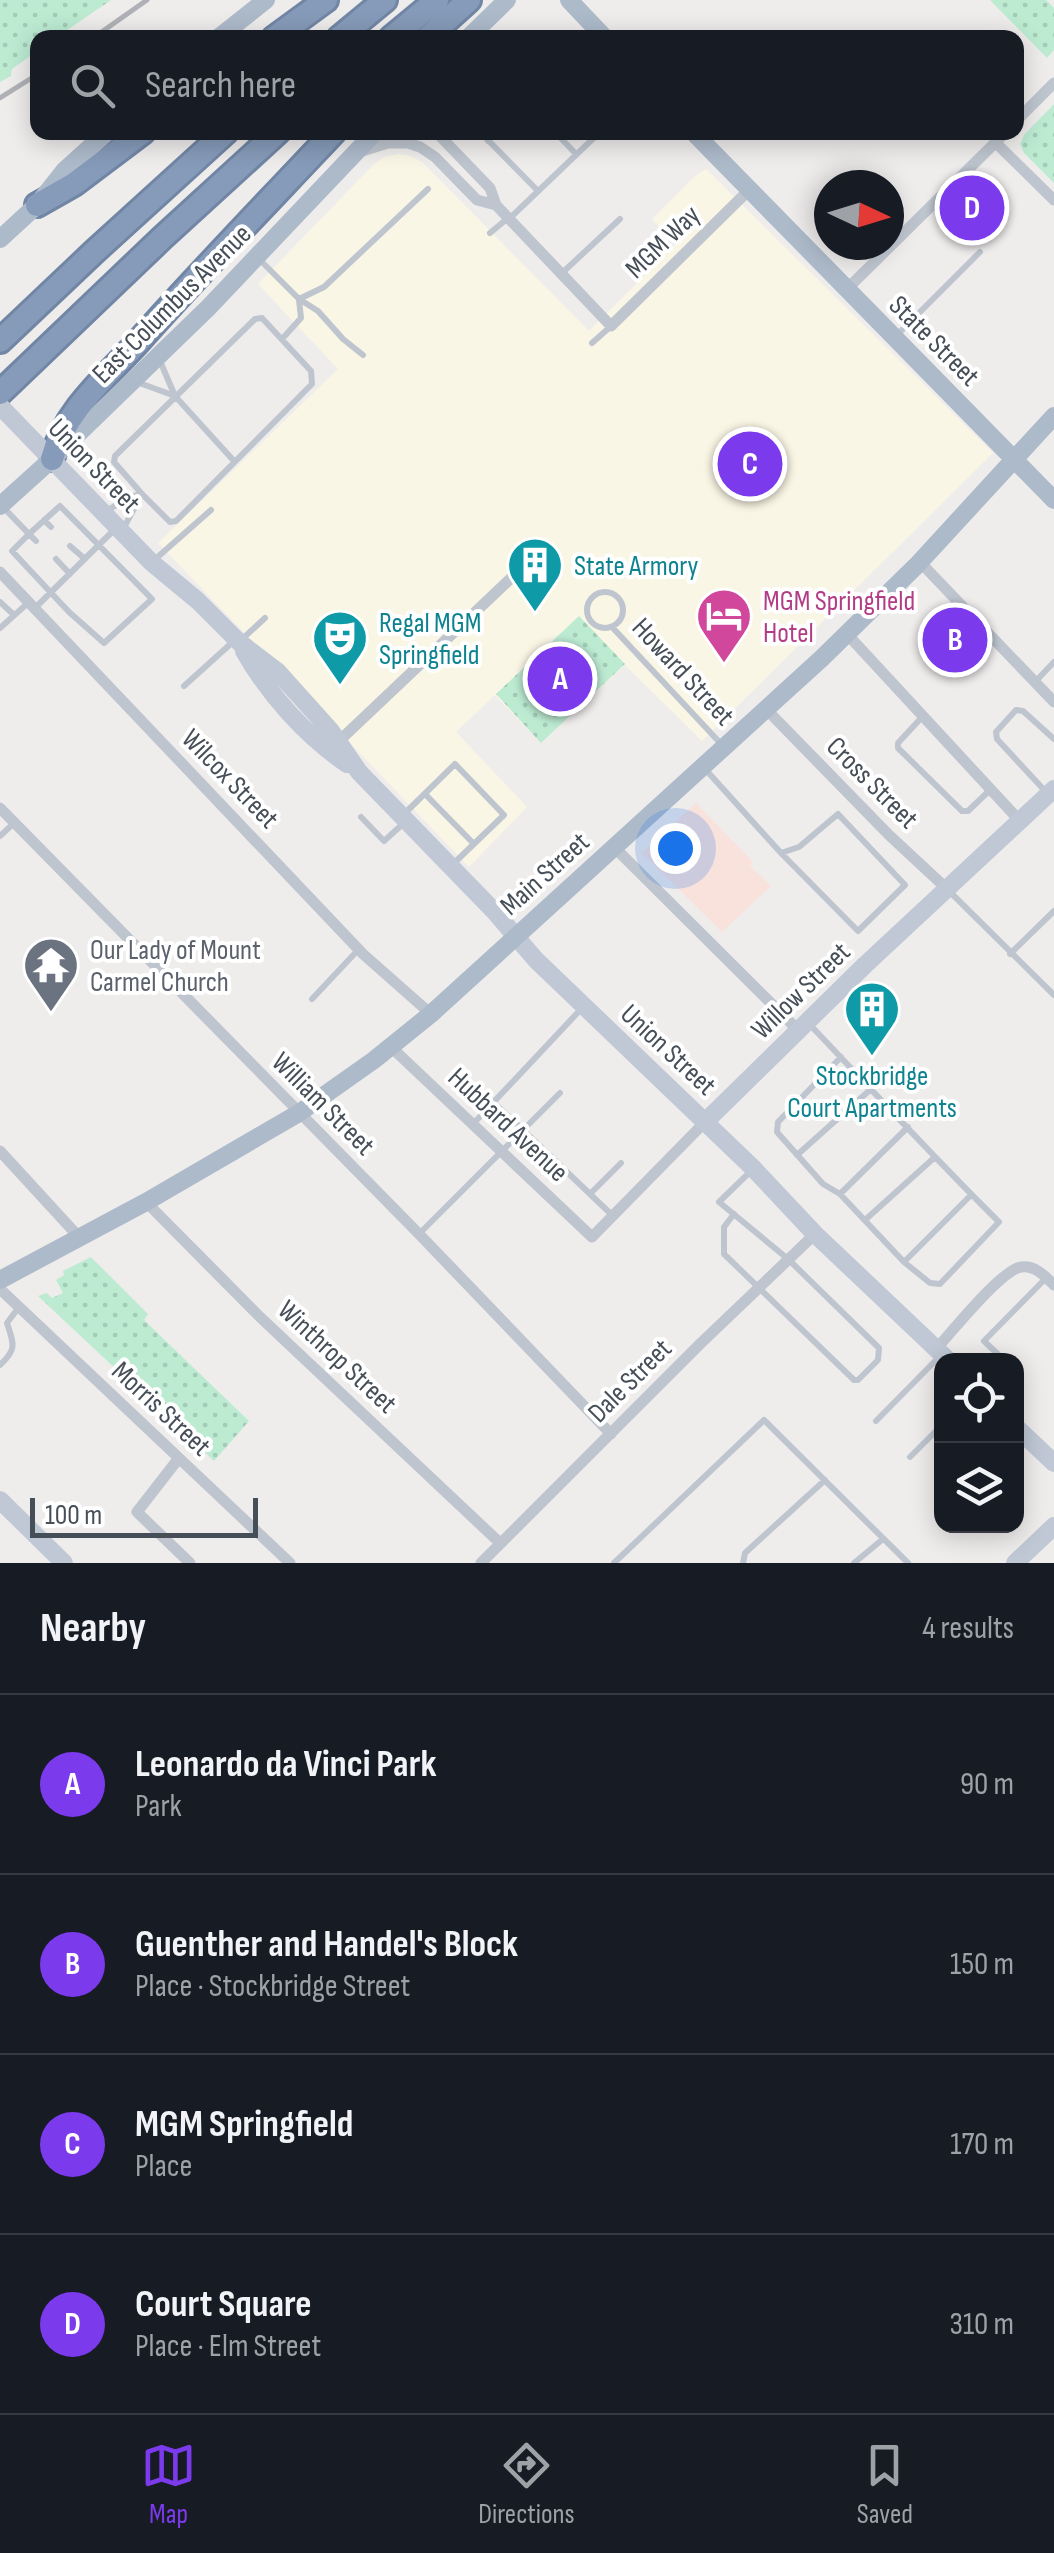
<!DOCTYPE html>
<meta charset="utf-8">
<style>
body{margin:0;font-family:"Sofia Sans Condensed",sans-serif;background:#242831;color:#f1f3f6}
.controls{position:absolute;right:30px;bottom:30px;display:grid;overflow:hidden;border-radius:20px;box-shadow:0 5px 25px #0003}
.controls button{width:90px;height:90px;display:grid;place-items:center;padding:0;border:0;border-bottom:2px solid #363941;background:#171b24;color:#f1f3f6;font:50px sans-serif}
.compass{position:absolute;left:814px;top:170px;width:90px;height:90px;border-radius:50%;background:#171b24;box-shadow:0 5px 25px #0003;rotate:94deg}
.scale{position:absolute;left:30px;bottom:25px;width:228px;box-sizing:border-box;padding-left:10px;border:5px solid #464e58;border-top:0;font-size:28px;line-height:35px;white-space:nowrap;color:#464e58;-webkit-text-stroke:8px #fff;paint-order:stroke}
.you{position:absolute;left:675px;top:848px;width:35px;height:35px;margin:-25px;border:8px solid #fff;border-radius:50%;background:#1a73e8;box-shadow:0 0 0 15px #1a73e833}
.badge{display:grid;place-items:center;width:65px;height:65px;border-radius:50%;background:#7c3aed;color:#fff;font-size:32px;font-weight:700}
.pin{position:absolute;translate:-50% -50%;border:5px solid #fff;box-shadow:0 2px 10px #0006}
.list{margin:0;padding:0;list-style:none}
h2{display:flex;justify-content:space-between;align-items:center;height:130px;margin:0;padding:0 40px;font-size:42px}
h2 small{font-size:32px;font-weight:400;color:#9ea1a6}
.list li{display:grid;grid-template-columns:65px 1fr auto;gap:30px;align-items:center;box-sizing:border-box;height:180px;padding:0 40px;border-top:2px solid #363941}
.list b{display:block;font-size:38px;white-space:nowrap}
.list p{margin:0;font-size:32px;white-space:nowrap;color:#9ea1a6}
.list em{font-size:32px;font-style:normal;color:#9ea1a6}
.icon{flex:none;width:55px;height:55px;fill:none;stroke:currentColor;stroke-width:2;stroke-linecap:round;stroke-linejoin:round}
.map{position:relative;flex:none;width:1054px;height:1563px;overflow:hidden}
.search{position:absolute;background:#171b24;box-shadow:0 5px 25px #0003;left:30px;right:30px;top:30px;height:110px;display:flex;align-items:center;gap:25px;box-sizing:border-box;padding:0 35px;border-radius:20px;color:#9ea1a6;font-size:38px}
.sheet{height:850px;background:#171b24}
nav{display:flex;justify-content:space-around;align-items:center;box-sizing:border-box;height:140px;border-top:2px solid #363941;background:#171b24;font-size:28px;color:#9ea1a6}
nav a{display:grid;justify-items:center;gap:5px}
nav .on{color:#7c3aed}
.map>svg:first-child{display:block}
.commercial{fill:#faf6e5}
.medical{fill:#f9e1dc}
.grass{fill:url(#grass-dots)}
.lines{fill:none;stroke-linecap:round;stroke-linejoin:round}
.highway-casing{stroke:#7186a5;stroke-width:28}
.lane{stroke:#bec5ce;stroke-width:6}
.street{stroke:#bec5ce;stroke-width:11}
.secondary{stroke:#c0c8d5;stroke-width:18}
.primary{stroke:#adbaca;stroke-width:18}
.highway{stroke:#869bb9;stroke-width:22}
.rail{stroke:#afb1b6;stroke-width:5}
.labels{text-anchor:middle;stroke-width:8;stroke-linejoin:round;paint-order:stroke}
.street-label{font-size:28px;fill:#464e58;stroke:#fff}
.culture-label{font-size:28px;fill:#0d838f;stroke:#fff;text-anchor:start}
.hotel-label{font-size:28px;fill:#b23c85;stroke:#fff;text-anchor:start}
.worship-label{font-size:28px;fill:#5b616d;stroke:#fff;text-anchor:start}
</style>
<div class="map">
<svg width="1054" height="1563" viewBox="0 0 1054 1563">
<defs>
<pattern id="grass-dots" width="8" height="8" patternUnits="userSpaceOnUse" patternTransform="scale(2.5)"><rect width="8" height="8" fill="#bcebd2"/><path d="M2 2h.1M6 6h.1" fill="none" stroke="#a3cbb6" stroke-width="1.8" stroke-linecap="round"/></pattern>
</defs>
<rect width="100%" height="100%" fill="#efecec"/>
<!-- commercial -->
<path class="commercial" d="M 398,154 L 411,156 L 423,163 L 589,331 L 676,244 L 652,219 L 694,177 L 706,169 L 993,453 L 702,741 L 625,665 L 541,743 L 495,695 L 456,732 L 527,807 L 469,867 L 158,543 L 338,369 L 258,284 L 374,164 L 385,157 Z"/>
<!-- medical -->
<path class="medical" d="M 696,803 L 753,862 L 750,866 L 771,886 L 722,932 L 642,853 Z"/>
<!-- grass -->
<path class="grass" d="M 0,0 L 111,0 L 57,37 L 38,38 L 37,51 L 12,69 L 11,76 L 0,82 Z
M 990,0 L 1046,0 L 1054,8 L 1054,50 L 1047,58 Z
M 1054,104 L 1054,183 L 1024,153 L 1020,144 L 1024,135 Z
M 579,616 L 625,664 L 541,743 L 496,694 Z
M 91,1257 L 148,1314 L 144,1320 L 249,1421 L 214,1461 L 38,1296 L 47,1293 L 52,1298 L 63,1293 L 56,1280 L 64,1275 L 63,1271 Z"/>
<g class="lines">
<!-- highway casing -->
<g class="highway-casing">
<path id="highway" d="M 274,38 L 326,0
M 339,38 L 385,0
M 391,38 L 437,0
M 427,38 L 469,0
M 37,205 L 74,184 L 143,132
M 0,341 L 94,252 L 226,132
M 0,393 L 162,238 L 278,132
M 52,459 C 64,412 106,377 138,342 C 201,271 268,202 334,132"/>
</g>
<!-- lane -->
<path class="lane" d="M 480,132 L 538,191
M 555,132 L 576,154
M 488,141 L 497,132
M 510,218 L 600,132
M 490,233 L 508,218
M 258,258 L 299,299 L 318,311 L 343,339 L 363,355
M 562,273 L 620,219
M 299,299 L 324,287 L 428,189
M 262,318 L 311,371 L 312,384 L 176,521 L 170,522 L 142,494 L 114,462 L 115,456 L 255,319 Z
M 895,337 L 980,252
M 282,339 L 301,318 L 299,300
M 592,343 L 610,327
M 134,381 L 175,396 L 160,361
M 175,396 L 234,461
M 2,506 L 29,534 L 60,506 L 152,599 L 104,643 L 69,612 L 12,551 L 29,534 L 36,541
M 105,512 L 129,497 L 142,494 L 122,531
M 44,520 L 51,527
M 70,546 L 85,559
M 56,559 L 70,574
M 152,562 L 211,510
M587 610a18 18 0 1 1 36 0a18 18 0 1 1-36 0Z
M 0,602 L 14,615
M 36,607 L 116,528
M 612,627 L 723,746
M 0,628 L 28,603
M 240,641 L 265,618
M 1035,682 L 1054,662
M 184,686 L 235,640
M 923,716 L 898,743 L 898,748 L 962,811 L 968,811 L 990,790
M 706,770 L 781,853 L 858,931 L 905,885 L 838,814 L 799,847 L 781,853
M 1046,792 L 997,739 L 996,732 L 1016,710 L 1023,711 L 1054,739
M 425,794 L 474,844
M 402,816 L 455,764 L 504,815 L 451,866
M 361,817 L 384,841 L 405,822
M 0,836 L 13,824
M 947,889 L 1054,995
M 1010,954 L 1054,911
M 312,999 L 358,950
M 808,1022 L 813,1028 C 875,1093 935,1159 999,1222 L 940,1284 L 930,1283 L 904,1262 L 840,1194 L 823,1184 L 777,1132 L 778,1122 L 841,1057
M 493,1102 L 523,1130 L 560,1093
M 473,1124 L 583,1007
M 797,1155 L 871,1089
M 590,1194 L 621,1163
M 840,1194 L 908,1127
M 734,1214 L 724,1227 L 724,1254 L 854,1380 L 858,1380 L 878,1360 L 879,1348 L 788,1259 L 719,1202 L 753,1169
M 865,1220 L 935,1157
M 419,1234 L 523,1130 L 612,1215
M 904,1262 L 971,1195
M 1004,1360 L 984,1341 L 1046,1278
M 0,1365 C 17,1349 14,1345 7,1323 L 19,1307
M 876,1421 L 941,1355
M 910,1457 L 942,1425
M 614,1563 L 764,1420 L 908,1563
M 743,1563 L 745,1553 L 825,1480
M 854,1563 L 883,1539"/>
<!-- street -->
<path class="street" d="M 1016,121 L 1054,83
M 436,132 L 490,188 L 496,205 L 611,326 L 748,191
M 996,143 L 1054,200
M 359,152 L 388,143 L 408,143 L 420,147 L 435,157 L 477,200 L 496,205
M 846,290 L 1006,132
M 920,562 L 1054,702
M 0,572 L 363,954 L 431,1014
M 847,634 L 1019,820
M 766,709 L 889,835 L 946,888
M 338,742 L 525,565
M 0,808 L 419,1234 L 611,1434
M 614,847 L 798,1030
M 391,1047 L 592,1237 L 705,1122
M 0,1151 L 78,1236
M 146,1202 L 260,1317 L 500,1543
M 0,1289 L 290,1563
M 936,1349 C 952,1332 1001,1270 1021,1267 C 1035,1265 1045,1276 1054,1285
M 179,1458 L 137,1512 L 190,1563
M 481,1563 L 700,1344 L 815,1234"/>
<!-- secondary -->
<path class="secondary" d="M 0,406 L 151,562 L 198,601 L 239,642 L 278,672 L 331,731 L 359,772 L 494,911 L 536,960 L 753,1168 L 815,1234 L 948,1360
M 244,651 C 269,695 306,736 347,764
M 705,1122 L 865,965 L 1054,789
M 1016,1427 L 1054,1463
M 0,1500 L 64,1563
M 1015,1563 L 1054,1526"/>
<!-- primary -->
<path class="primary" d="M 569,0 L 605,38
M 218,38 L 266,0
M 468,38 L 507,0
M 693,132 L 1054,500
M 0,239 L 37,205 L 64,171 L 107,132
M 0,506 L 52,459 L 208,308 L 375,132
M 0,1280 L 146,1202 L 299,1113 L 374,1060 L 431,1014 L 822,658 L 917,565 L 1054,416"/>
<!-- highway -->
<use href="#highway" class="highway"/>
<!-- rail -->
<path class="rail" d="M 93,38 L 147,0
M 0,98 L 38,74"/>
</g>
<!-- icons -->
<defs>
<g id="building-pin" transform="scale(2.875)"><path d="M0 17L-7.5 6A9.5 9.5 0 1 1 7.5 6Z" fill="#0f9aa8" stroke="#fff"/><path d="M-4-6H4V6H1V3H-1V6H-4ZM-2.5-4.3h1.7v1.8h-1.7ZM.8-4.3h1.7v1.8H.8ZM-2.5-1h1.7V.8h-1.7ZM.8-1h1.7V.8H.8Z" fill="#fff"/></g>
<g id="hotel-pin" transform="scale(2.875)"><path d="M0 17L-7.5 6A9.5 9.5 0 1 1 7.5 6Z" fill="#d1479c" stroke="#fff"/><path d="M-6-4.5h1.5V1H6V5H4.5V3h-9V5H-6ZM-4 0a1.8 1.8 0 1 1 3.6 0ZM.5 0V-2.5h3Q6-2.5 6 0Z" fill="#fff"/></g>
<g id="theatre-pin" transform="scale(2.875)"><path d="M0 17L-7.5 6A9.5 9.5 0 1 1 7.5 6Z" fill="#0f9aa8" stroke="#fff"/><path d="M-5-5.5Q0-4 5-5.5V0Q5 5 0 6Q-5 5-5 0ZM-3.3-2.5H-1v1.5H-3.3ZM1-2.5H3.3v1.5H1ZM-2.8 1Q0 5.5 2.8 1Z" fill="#fff"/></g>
<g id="temple-pin" transform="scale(2.875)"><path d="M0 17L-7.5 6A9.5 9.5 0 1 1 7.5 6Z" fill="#6b7280" stroke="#fff"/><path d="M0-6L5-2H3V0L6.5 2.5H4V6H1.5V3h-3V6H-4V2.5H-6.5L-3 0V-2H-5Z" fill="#fff"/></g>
</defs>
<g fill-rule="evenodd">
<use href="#building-pin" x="535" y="565"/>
<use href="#hotel-pin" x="724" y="616"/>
<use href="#theatre-pin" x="340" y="638"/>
<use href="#temple-pin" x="51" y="965"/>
<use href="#building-pin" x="872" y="1009"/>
</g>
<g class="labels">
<!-- street labels -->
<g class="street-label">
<text transform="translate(662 241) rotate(-44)" y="10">MGM Way</text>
<text transform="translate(171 303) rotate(-45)" y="10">East Columbus Avenue</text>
<text transform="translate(935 340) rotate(45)" y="10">State Street</text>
<text transform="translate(95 465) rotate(46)" y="10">Union Street</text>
<text transform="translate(684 671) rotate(47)" y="10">Howard Street</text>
<text transform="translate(231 778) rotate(46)" y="10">Wilcox Street</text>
<text transform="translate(873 782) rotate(45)" y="10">Cross Street</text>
<text transform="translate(544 873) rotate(-42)" y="10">Main Street</text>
<text transform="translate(800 990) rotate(-44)" y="10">Willow Street</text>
<text transform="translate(669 1049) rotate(43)" y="10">Union Street</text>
<text transform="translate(324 1103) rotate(45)" y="10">William Street</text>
<text transform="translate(509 1124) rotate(43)" y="10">Hubbard Avenue</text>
<text transform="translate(338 1356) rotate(43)" y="10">Winthrop Street</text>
<text transform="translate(629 1380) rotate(-45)" y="10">Dale Street</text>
<text transform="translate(162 1408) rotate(43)" y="10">Morris Street</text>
</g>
<!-- culture labels -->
<g class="culture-label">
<text x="574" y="575">State Armory</text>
<text x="379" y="632">Regal MGM<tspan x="379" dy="32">Springfield</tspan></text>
<text x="872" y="1085" text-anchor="middle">Stockbridge<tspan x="872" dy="32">Court Apartments</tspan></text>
</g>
<!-- hotel labels -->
<g class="hotel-label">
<text x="763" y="610">MGM Springfield<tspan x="763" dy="32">Hotel</tspan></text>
</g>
<!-- worship labels -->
<g class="worship-label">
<text x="90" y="959">Our Lady of Mount<tspan x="90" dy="32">Carmel Church</tspan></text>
</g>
</g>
</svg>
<div class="controls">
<button><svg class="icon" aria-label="locate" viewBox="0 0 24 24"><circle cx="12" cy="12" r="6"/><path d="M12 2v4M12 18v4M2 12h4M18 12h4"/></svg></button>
<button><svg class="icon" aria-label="layers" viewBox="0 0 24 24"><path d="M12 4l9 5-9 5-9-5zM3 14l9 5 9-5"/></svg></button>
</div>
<svg class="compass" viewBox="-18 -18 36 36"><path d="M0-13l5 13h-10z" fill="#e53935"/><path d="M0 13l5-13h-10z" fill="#9ea1a6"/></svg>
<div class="scale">100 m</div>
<div class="you"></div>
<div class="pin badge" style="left:560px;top:679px">A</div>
<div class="pin badge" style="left:955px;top:640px">B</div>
<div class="pin badge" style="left:750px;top:464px">C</div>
<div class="pin badge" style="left:972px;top:208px">D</div>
<div class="search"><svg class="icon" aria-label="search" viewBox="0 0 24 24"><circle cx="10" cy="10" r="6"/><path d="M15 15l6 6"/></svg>Search here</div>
</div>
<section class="sheet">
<h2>Nearby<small>4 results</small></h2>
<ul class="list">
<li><span class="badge">A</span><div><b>Leonardo da Vinci Park</b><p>Park</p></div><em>90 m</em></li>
<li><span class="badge">B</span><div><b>Guenther and Handel's Block</b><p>Place · Stockbridge Street</p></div><em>150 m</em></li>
<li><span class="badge">C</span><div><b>MGM Springfield</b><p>Place</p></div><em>170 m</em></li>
<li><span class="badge">D</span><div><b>Court Square</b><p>Place · Elm Street</p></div><em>310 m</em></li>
</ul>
</section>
<nav>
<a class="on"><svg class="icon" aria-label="map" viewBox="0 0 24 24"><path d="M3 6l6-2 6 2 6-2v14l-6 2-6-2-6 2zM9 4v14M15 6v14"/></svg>Map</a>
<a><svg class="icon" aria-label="directions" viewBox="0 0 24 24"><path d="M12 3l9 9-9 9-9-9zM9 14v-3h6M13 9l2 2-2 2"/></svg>Directions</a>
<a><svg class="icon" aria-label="saved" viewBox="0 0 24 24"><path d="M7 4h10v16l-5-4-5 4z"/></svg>Saved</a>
</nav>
